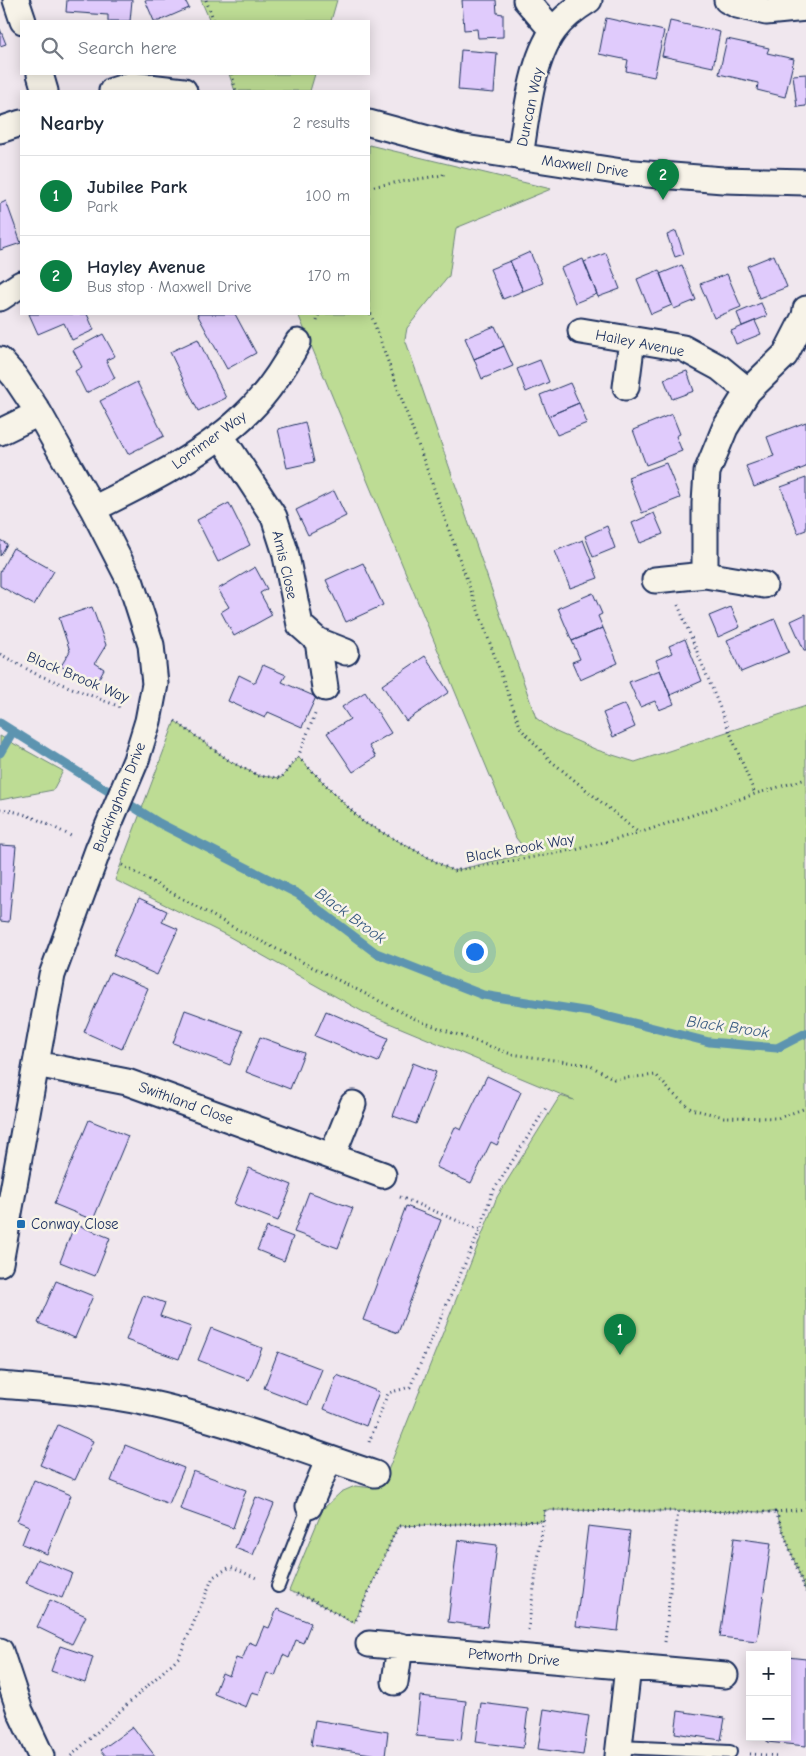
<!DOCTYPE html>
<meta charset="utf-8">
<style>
body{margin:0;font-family:"Comic Neue",sans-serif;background:#f6f6f7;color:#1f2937}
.controls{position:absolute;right:15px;bottom:15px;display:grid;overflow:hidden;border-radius:0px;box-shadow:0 2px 12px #0003}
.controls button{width:45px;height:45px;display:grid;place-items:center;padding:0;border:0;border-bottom:1px solid #e0e1e3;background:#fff;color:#1f2937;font:25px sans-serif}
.you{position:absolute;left:474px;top:951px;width:18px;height:18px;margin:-12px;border:4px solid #fff;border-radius:50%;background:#1a73e8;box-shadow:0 0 0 8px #1a73e833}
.badge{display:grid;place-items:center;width:32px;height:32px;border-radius:50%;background:#0b8043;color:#fff;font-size:16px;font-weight:700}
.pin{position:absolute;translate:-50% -41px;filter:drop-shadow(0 1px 2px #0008)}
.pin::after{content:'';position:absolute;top:26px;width:18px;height:15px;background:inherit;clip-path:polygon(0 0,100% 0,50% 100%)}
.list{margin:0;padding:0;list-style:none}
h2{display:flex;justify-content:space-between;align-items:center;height:65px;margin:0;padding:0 20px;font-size:21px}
h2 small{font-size:16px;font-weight:400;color:#747a83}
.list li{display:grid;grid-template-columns:32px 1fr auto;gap:15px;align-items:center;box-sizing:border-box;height:80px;padding:0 20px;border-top:1px solid #e0e1e3}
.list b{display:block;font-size:19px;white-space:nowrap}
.list p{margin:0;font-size:16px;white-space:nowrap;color:#747a83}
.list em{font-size:16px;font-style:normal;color:#747a83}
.icon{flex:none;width:28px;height:28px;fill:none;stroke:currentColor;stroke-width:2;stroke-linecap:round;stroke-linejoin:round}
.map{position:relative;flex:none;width:806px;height:1756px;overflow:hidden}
.search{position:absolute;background:#fff;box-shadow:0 2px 12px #0003;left:20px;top:20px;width:350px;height:55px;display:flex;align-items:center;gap:12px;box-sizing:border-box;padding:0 18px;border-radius:0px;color:#747a83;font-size:19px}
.panel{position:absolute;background:#fff;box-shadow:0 2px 12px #0003;left:20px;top:90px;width:350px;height:225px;border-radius:0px}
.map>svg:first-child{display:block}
.green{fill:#bddc94;stroke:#6c8679}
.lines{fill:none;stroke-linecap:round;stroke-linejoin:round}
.stream{stroke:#5d94b0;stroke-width:9}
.building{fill:#e0cbfc;stroke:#1b2f5e}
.lane-casing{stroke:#1b2f5e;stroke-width:16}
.street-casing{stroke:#1b2f5e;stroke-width:29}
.path{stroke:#1b2f5e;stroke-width:3;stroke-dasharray:1 4;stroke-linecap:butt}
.lane{stroke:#f7f3e8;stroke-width:12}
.street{stroke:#f7f3e8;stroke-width:25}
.poi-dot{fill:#1f6fb2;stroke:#f7f3e8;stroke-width:2}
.labels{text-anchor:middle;stroke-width:5;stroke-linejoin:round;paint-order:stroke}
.street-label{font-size:15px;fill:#1b2f5e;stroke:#f7f3e8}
.poi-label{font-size:15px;fill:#1b2f5e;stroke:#f7f3e8;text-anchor:start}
.water-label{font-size:16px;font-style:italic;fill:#365980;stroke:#f7f3e8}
</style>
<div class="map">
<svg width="806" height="1756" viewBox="0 0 806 1756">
<rect width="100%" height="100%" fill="#f0e7ee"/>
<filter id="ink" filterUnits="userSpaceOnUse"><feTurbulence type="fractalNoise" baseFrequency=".02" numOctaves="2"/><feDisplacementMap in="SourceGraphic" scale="10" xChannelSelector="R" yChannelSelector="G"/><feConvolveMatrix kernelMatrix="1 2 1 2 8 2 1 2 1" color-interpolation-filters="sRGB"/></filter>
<g filter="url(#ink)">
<!-- green -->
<path class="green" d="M 201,0 L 337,0 L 331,21 L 210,21 Z
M 229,74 L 315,74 L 310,91 L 235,91 Z
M 369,145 L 551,189 L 456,228 L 449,276 L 407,328 L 405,339 L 536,718 L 554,731 L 597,750 L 635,762 L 806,706 L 806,1592 L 776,1512 L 545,1510 L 543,1521 L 398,1526 L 354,1623 L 315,1601 L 289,1591 L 323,1509 L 341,1492 L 355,1486 L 374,1488 L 385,1478 L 497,1197 L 560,1096 L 574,1100 L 365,1013 L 228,936 L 115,880 L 175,721 L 231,762 L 259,776 L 281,778 L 298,757 L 363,822 L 453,871 L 528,853 L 516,838 L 298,314 L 369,314 Z
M 0,736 L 63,771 L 53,790 L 0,800 Z"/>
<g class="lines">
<!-- stream -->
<path class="stream" d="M 0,723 L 159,823 L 298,894 L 376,953 L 483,995 L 590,1012 L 709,1042 L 777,1048 L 806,1033
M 0,753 L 13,731"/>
</g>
<!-- building -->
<path class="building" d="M 67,0 L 132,0 L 130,21 L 108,21 L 108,15 L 66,12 Z
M 145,0 L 185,0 L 189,8 L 159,21 L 154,21 Z
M 462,0 L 496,0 L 497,13 L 503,14 L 503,37 L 478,38 L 477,29 L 464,30 Z
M 606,18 L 664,31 L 654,77 L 626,71 L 628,60 L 599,54 Z
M 670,21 L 720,32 L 713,67 L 662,56 Z
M 0,29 L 6,44 L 0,46 Z
M 727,39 L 769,48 L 767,53 L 794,59 L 785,97 L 757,90 L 758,83 L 719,74 Z
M 461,50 L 497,53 L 494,93 L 458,90 Z
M 806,74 L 806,106 L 797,107 L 793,75 Z
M 6,201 L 21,243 L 0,250 L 0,204 Z
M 676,231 L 684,254 L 675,257 L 667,235 Z
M 530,252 L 543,283 L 523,291 L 510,261 Z
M 606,253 L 620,289 L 598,297 L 584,262 Z
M 774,255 L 787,287 L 759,298 L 747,266 Z
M 583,259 L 597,294 L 575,303 L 561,268 Z
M 510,261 L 523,291 L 503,299 L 490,269 Z
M 682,265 L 696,300 L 674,309 L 660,274 Z
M 659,270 L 672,305 L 651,314 L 637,279 Z
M 727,274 L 741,307 L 714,318 L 700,284 Z
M 761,303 L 767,316 L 742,326 L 737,313 Z
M 29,314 L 87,314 L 94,330 L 72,340 L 64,323 L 38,334 Z
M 197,314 L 235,314 L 256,353 L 227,369 Z
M 755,321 L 761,334 L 736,344 L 731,331 Z
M 495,326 L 504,346 L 474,359 L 465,338 Z
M 103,334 L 115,356 L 106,360 L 115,378 L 86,393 L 75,371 L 82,367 L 73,350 Z
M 198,339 L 226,398 L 198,411 L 170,352 Z
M 504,346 L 513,366 L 482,379 L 474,359 Z
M 540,360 L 549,382 L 526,392 L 517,369 Z
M 687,371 L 694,391 L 672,399 L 664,379 Z
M 137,382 L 164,436 L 128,454 L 100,401 Z
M 570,383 L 579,403 L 548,416 L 540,395 Z
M 579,403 L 587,423 L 557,435 L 548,416 Z
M 672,414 L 680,434 L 676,436 L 682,451 L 646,465 L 633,430 Z
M 305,422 L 314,462 L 287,468 L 278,429 Z
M 806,422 L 806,467 L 754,487 L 746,466 L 774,456 L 767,437 Z
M 666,463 L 680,498 L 642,513 L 628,477 Z
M 806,478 L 806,530 L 798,533 L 781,487 Z
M 334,491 L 346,516 L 308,535 L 296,510 Z
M 229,503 L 250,545 L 218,562 L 197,520 Z
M 654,513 L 663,534 L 640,543 L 632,523 Z
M 607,526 L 615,548 L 593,557 L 585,536 Z
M 0,540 L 7,544 L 0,556 Z
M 583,540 L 598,578 L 570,588 L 555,551 Z
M 13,548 L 54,571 L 34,605 L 0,586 L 0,572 Z
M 363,563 L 383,605 L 346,622 L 326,580 Z
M 255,567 L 267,589 L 260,593 L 272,615 L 234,636 L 221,612 L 229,607 L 218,589 Z
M 593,593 L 602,614 L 598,616 L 603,628 L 572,641 L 558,608 Z
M 92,607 L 106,645 L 95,663 L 104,669 L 94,687 L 61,666 L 70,651 L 59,618 Z
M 731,607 L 740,627 L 718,637 L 709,616 Z
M 806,614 L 806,650 L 804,650 L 791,621 Z
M 775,619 L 789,652 L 741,672 L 727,640 Z
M 603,628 L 618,663 L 580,680 L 572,662 L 580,659 L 572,641 Z
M 685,639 L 702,681 L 670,695 L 656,660 L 672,653 L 669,646 Z
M 425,656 L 449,692 L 406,721 L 382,685 Z
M 263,665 L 286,675 L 282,682 L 316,697 L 302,727 L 268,712 L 265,718 L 228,701 L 239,675 L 255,683 Z
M 660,670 L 674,704 L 659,710 L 655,701 L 640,707 L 629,682 Z
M 365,692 L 391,733 L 369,746 L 376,757 L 353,772 L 327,733 L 350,719 L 342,707 Z
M 625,704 L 635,727 L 613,737 L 603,713 Z
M 0,845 L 16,846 L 9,922 L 0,921 Z
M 139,898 L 167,911 L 162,922 L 178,929 L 157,975 L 113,955 Z
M 110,972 L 148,988 L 122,1049 L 84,1032 Z
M 185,1010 L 243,1031 L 230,1065 L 173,1043 Z
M 326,1011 L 388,1038 L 378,1062 L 315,1036 Z
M 260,1037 L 304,1053 L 290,1089 L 246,1072 Z
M 413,1063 L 436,1072 L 416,1124 L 393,1116 Z
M 487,1076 L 521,1092 L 497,1145 L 491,1142 L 471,1183 L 436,1167 L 455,1127 L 461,1130 Z
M 89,1120 L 128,1136 L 93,1220 L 54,1204 Z
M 249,1168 L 292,1185 L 278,1221 L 234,1204 Z
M 309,1192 L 353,1208 L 338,1248 L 294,1232 Z
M 406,1206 L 441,1220 L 398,1333 L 363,1320 Z
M 75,1224 L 110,1238 L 95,1276 L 60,1262 Z
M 267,1227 L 293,1237 L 284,1261 L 257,1250 Z
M 56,1281 L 93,1296 L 75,1338 L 38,1323 Z
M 143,1295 L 165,1303 L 160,1316 L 191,1327 L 179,1359 L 126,1340 Z
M 211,1328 L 262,1348 L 249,1380 L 198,1360 Z
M 278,1352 L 322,1369 L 308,1405 L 264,1388 Z
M 337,1375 L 379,1392 L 366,1426 L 324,1409 Z
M 58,1425 L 93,1441 L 75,1480 L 40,1465 Z
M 125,1445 L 184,1468 L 169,1504 L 111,1481 Z
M 193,1471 L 246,1490 L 233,1528 L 180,1509 Z
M 34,1480 L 71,1495 L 47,1554 L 22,1544 L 29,1526 L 17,1521 Z
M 256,1497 L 274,1504 L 253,1555 L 235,1548 Z
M 588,1526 L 630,1531 L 618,1631 L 576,1626 Z
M 734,1538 L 771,1543 L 757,1641 L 720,1637 Z
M 458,1540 L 497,1545 L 487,1627 L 448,1622 Z
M 37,1559 L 72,1573 L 62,1598 L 26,1583 Z
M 50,1600 L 86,1616 L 72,1644 L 37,1627 Z
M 277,1609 L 311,1623 L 303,1643 L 296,1640 L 289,1658 L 283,1655 L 275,1676 L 267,1673 L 259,1694 L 252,1692 L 246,1707 L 214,1694 L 222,1673 L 229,1676 L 236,1658 L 242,1660 L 249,1642 L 256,1645 L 264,1626 L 269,1628 Z
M 60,1646 L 93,1657 L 85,1683 L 51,1671 Z
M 787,1657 L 806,1659 L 806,1746 L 767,1742 L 768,1737 L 787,1737 Z
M 420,1696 L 466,1701 L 461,1740 L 416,1736 Z
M 481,1703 L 528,1709 L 523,1748 L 476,1742 Z
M 544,1709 L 589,1716 L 583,1755 L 538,1749 Z
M 678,1711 L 725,1718 L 721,1740 L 675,1733 Z
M 315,1720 L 388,1732 L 385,1756 L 311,1745 Z
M 133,1727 L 155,1756 L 106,1756 L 101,1750 Z"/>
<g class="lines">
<!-- lane casing -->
<g class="lane-casing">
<path id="lane" d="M 278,1586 L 309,1506
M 619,1747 L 730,1752"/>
</g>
<!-- street casing -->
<g class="street-casing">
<path id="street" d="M 16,0 L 23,21
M 526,0 L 553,31
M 727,0 L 737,5 L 766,12 L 806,8
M 40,74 L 45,91
M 112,91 L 131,85 L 184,91
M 369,123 L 458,147 L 622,172 L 723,180 L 806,182
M 0,130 L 21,123
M 520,157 C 526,120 531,61 554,30 C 563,18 576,8 589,0
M 0,298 L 21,284
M 581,331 L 683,348 L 720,368 L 748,391
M 0,360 L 15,377 L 39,413 L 93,509 L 131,583 L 151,645 L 155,684 L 148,721 L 136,760 L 98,850 L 52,975 L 0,1263
M 626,387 L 632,340
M 0,432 L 39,413
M 221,436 L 274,517 L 285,551 L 300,625 L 318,641 L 325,688
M 93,509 C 146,483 209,452 250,410 C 270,390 285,366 298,342
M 705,575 L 705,503 L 707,472 L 725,428 L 748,391 L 785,355 L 805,316 L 806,309
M 655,580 L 705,575 L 764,585
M 318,641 L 346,652
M 36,1064 L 127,1082 L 383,1175
M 332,1156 L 353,1104
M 0,1385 C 48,1389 97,1392 143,1402 C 223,1419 298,1449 375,1474
M 309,1506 L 329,1459
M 369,1644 L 725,1675
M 0,1651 L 20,1711 L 41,1756
M 395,1682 L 400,1646
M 618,1756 L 628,1667"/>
</g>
<!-- path -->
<path class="path" d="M 206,0 L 214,21
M 232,74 L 236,91
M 369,187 L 443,175 L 444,172
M 369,309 L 521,729 L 551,761 L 639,833
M 317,321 L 319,314
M 678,605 L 755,794
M 0,654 L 36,674 L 123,708
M 175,721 L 231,762 L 259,776 L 281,778 L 298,757 L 363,822 L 453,871 L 575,850 L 639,833 L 755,794 L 806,779
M 298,757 L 315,714
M 0,809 C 27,812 49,825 73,837
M 122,865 L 233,927 L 417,1020 L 511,1054 L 589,1065 L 614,1079 L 656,1075 L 671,1092 L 691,1109 L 724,1117 L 778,1118 L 806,1108
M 400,1197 L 480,1230
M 369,1442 L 388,1393 L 410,1387 L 480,1230 L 492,1193 L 546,1108
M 806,1509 L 776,1512 L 806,1592
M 297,1594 L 315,1601 L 354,1623
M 356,1620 L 398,1526 L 543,1521
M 528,1630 L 545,1510 L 776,1512
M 665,1642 L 678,1510
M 750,1754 L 779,1756
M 71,1756 L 179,1657 L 213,1577 L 230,1567 L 259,1579"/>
<!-- lane -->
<use href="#lane" class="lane"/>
<!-- street -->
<use href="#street" class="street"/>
</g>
</g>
<!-- markers -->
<rect class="poi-dot" x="16" y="1219" width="10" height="10" rx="2.5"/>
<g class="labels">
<!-- street labels -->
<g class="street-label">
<text transform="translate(530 107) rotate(-78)" y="5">Duncan Way</text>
<text transform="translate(585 166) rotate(8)" y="5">Maxwell Drive</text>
<text transform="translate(640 343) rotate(11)" y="5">Hailey Avenue</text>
<text transform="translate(209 440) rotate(-36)" y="5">Lorrimer Way</text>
<text transform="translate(285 565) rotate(77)" y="5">Amis Close</text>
<text transform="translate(78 677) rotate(23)" y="5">Black Brook Way</text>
<text transform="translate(119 797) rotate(-68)" y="5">Buckingham Drive</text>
<text transform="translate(520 848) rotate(-10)" y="5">Black Brook Way</text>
<text transform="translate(186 1103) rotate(20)" y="5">Swithland Close</text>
<text transform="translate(514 1657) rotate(5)" y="5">Petworth Drive</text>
</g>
<!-- poi labels -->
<g class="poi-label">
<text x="31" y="1229">Conway Close</text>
</g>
<!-- water labels -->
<g class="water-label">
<text transform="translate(351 915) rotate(36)" y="6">Black Brook</text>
<text transform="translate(728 1026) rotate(8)" y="6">Black Brook</text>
</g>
</g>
</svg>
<div class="controls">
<button>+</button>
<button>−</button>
</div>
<div class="you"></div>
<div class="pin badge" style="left:620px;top:1355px">1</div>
<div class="pin badge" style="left:663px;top:200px">2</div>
<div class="search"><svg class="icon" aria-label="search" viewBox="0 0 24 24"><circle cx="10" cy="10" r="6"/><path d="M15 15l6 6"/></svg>Search here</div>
<section class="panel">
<h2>Nearby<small>2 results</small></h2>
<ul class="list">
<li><span class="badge">1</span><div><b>Jubilee Park</b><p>Park</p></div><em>100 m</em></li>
<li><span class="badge">2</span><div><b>Hayley Avenue</b><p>Bus stop · Maxwell Drive</p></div><em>170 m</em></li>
</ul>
</section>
</div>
